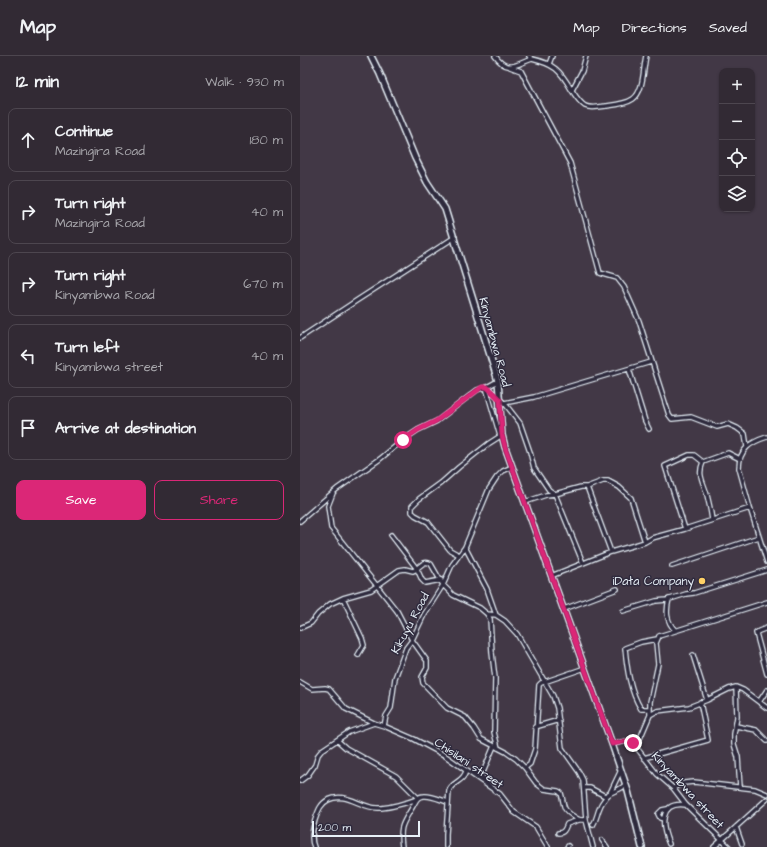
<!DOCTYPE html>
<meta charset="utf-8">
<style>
body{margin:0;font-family:"Architects Daughter",sans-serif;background:#3a323c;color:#f1f3f6}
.controls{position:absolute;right:12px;top:12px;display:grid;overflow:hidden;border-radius:8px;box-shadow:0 1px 3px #0004}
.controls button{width:36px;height:36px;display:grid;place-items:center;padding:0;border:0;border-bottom:1px solid #4d464f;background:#322a34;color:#f1f3f6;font:20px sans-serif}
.scale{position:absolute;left:12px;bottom:10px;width:108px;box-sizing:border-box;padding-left:4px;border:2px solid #e8f1f8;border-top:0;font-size:11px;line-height:14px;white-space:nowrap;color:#e8f1f8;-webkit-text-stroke:3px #2f2a3d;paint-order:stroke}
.stop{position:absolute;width:12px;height:12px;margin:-9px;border:3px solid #db2777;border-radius:50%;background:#fff}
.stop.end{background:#db2777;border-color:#fff;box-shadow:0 1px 4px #0008}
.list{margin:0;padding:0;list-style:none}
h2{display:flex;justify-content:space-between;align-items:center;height:52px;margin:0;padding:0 16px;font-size:17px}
h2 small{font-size:13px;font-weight:400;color:#a8a7ac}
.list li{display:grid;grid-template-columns:26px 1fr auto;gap:12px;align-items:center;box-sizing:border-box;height:64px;margin:0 8px 8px;padding:0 8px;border:1px solid #4d464f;border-radius:8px}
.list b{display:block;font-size:15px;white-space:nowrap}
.list p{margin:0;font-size:13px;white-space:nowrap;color:#a8a7ac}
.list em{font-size:13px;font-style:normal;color:#a8a7ac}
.actions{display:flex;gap:8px;padding:12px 16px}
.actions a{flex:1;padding:9px 0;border:1px solid #db2777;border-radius:8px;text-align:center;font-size:14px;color:#db2777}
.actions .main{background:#db2777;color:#fff}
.icon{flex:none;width:22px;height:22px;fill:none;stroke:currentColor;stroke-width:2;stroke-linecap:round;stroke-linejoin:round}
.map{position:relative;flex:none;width:467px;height:791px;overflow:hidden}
header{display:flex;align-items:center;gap:24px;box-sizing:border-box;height:56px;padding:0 20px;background:#322a34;border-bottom:1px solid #4d464f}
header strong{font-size:19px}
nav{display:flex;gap:22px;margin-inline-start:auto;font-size:14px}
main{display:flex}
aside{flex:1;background:#322a34}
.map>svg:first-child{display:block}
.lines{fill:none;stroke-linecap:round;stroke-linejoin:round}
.street-casing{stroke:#e8f1f8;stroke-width:6}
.secondary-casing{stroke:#e8f1f8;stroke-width:8}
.street{stroke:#2f2a3d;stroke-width:3.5}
.secondary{stroke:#2f2a3d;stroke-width:5}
.route{stroke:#db2777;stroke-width:5}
.poi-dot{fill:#ffd166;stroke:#2f2a3d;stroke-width:1.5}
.labels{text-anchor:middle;stroke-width:3;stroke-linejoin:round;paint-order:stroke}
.street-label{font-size:12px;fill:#e8f1f8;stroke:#2f2a3d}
.poi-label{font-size:12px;fill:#e8f1f8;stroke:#2f2a3d;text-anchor:end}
</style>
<header>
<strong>Map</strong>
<nav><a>Map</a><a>Directions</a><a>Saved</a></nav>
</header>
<main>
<aside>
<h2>12 min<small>Walk · 930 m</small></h2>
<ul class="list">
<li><svg class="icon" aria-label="ahead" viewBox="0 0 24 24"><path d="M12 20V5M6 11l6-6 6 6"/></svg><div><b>Continue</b><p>Mazingira Road</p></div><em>180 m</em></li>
<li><svg class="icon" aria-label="right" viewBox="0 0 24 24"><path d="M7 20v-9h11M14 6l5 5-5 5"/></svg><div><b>Turn right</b><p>Mazingira Road</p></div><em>40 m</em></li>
<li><svg class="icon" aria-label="right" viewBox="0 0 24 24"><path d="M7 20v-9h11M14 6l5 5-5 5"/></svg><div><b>Turn right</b><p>Kinyambwa Road</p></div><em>670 m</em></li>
<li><svg class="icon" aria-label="left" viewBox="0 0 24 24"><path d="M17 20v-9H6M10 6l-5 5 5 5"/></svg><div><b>Turn left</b><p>Kinyambwa street</p></div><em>40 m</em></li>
<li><svg class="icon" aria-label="arrive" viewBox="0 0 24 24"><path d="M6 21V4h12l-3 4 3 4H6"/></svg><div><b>Arrive at destination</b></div></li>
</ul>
<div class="actions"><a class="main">Save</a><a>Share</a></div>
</aside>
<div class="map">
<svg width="467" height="791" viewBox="0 0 467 791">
<rect width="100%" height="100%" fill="#423846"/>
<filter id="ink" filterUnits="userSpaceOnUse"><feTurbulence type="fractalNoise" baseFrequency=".025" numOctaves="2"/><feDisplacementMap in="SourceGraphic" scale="8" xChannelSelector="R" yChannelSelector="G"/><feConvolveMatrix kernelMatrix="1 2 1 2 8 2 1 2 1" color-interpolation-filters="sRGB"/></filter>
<g filter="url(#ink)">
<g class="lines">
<!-- street casing -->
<g class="street-casing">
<path id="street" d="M 195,0 C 208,18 216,8 232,3
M 229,0 L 232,3 C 254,8 260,14 271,33 C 275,39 279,46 285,50 C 291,53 300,51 306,50 C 314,49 326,48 333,43 C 344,35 343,13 346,0
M 249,8 L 252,0
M 210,11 L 221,15 L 270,107 L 300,217 L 317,222 L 324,231 L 339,265 L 369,359 L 372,363 L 391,361 L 417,371 L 428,368 L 437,372 L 445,378 L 447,391
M 272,34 L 282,15 L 286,0
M 0,282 L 56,245 L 155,181
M 329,313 L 345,365 L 349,373
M 198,325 L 187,331 L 187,335 L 200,380
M 204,347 L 234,341 L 351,306
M 467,381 C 451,386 439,393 439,412 L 450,452 L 467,506
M 287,431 L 303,425 L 308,425 L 319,431 L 331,442 L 345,486
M 33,437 L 28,450 L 31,472 L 97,555 L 112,584 L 127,605 L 127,612 L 122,621 L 123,627 L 147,652 L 165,661 L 174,672 L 181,683 L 206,696 L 216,703 L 225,712 L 236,727 L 244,733 L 258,735 L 261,737 C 265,750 261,752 273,760 C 279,764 279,764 286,764
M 225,446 L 246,439 L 255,438 L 281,431 L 287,431 L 311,496
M 412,464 C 411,456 409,447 407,439 C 404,426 397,420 403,406 L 428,397 L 440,403
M 0,465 L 37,433 L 80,403 L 103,384 L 118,374 L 137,365 L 177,334 L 187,331 L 206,349 L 220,367 L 230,396 L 234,412 L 249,434 L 255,438 L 283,507
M 385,473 L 365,410 L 389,399 L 394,399 L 403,406
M 91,479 L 117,513 L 122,524 L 125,527 L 141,524
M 165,491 L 187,533 L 196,559
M 159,499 L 150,494 L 128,466 L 115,459 L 112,456 L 112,450 L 119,443 L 141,427 L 159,411 L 188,388 L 202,379
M 372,510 L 459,481
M 251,520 L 311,496 L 345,486 L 352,482 L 385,473 L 450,452
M 43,542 L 62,582 L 64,589 L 58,599
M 369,543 C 366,555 366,565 375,574
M 264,553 L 317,533
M 323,555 L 356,545 L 367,544 L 386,538 L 394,537 L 467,514
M 187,558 L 196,559 L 205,565 L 217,578 L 253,640 L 257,652 L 262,692 L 279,716 L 283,724 L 286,764 L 293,791
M 0,572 L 11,567 L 18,558 L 30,548 L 43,542 L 71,534 L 99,514 L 105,513 L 113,515 C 120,512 123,503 131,508 L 143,529 L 153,539 L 180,552 L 187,558 L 190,563 L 192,597 L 195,622 L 194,676 L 198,692
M 467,572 L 459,575 L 456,577 L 467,618
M 393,599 L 407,644
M 0,626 L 12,633 L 25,632 L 29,633 L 46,653 L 74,667
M 436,631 L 437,661 L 434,678 L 434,688 L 438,701 L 440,731
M 459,646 L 467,634
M 350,653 L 341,653 C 330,635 327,613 325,592 L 341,586 L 357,583
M 350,659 L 350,646 L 358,608 L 356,587 L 359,580 L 467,546
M 84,670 L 114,683 L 144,699 L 200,738 L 214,756 L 236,771 L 248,791
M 436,670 L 456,674 L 467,685
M 235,671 L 259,664
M 37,684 L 46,692 L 96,720 L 118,742
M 312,688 L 327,685 L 333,687 L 357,718 L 373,732 L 386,749 L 429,791
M 336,692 L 350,659 L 357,655 L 389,651 L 407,644 L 429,633 L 436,631 L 443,634 L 467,652
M 344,702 L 408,684 L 400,646
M 225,712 L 230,708 L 235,693 L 239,629 L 241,627 L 285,612
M 170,717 L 179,717 L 184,714 L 194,690
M 179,717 L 190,730
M 0,725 L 8,719 L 15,709 L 18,699 L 22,694 L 49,676 L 74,667 L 84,670 L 86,660 L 91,652 L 95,622 L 106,592 L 112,584 L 124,559 L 143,529 L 152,509 L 165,491 L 189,433 L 197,421 L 203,415 L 212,411
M 284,732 L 290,732 L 305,740 L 310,737 L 321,714
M 373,732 L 384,727 L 394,726 L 455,733 L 467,738
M 364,763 L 360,762 L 358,758 L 362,754 L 367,753
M 293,769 C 297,763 297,757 300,751 C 301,747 305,743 307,740 C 312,734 320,735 326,728
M 436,771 L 442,788
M 258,777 C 264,777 265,773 267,768 L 279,764
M 302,784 L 307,791
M 369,788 C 361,770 359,745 386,749
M 14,791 C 10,783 13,772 15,764 C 18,756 20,748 28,744 C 46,735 60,752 78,752 C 91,752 105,747 117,743
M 102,791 C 99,769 103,768 113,750 C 116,745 117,740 124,740 C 131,739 141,744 148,746
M 146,791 L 146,778 L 149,735 C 152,725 163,727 166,715
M 267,791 L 268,790
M 414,791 L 467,743"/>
</g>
<!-- secondary casing -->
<g class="secondary-casing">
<path id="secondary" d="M 71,0 L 80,18 L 115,102 L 127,126 L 145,153 L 198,325 L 202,379 L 205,391 L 312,688 L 328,735 L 342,791"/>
</g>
<!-- street -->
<use href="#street" class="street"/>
<!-- secondary -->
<use href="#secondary" class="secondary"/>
</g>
</g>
<g class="lines" filter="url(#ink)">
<!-- route -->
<path class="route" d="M 103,384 L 118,374 L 136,365 L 182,331 L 187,331 L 200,344 L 202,379 L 205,391 L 312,688 L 327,685 L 333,687"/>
</g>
<!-- markers -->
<circle class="poi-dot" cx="402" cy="525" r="4"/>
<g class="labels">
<!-- street labels -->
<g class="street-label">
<text transform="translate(195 286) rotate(75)" y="4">Kinyambwa Road</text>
<text transform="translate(110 567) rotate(-62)" y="4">Kikuyu Road</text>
<text transform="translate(169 707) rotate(34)" y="4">Chisilani street</text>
<text transform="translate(388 734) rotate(47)" y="4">Kinyambwa street</text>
</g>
<!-- poi labels -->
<g class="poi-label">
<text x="394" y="529">iData Company</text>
</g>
</g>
</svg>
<div class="controls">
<button>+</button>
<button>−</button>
<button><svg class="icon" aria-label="locate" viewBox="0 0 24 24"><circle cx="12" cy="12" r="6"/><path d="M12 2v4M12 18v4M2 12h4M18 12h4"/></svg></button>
<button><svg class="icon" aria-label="layers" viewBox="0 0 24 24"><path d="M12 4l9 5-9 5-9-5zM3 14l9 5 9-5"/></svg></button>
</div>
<div class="scale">200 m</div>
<div class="stop" style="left:103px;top:384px"></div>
<div class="stop end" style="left:333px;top:687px"></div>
</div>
</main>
